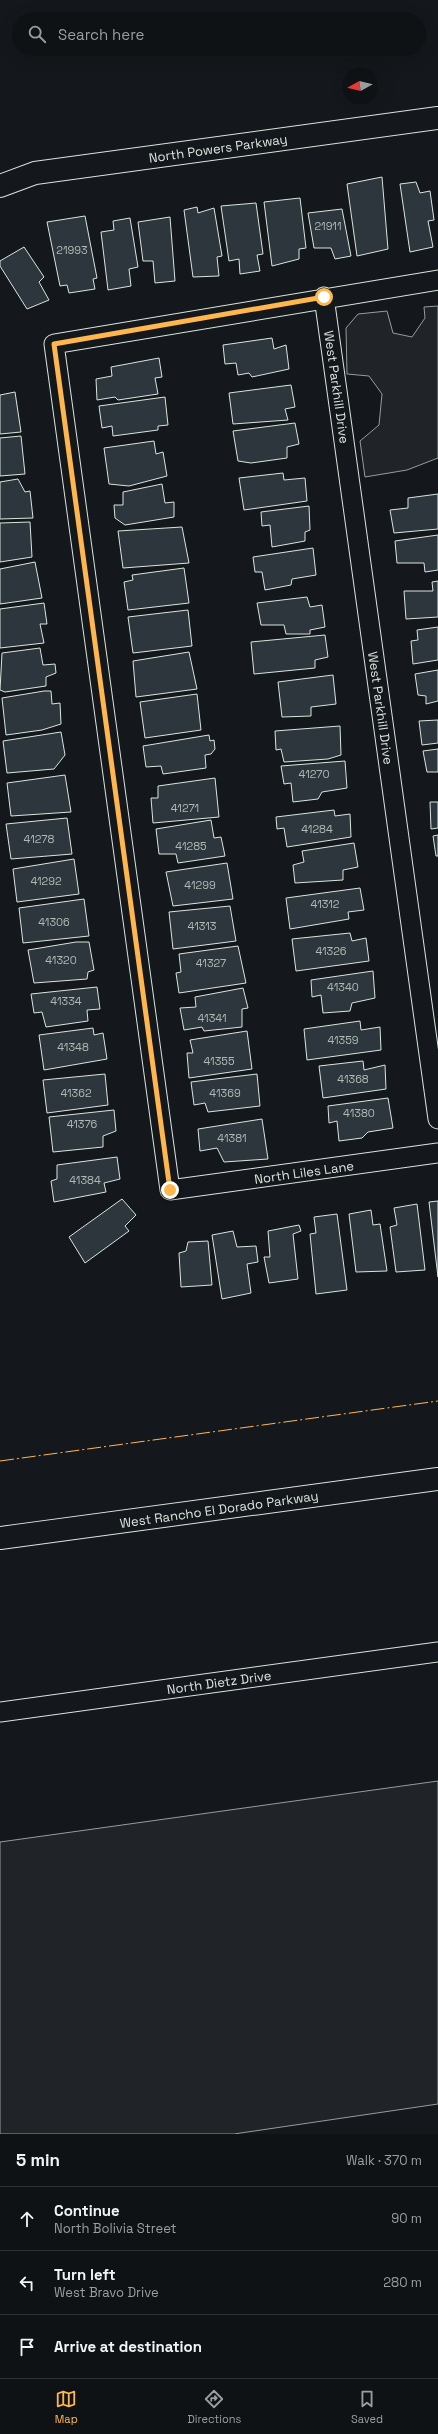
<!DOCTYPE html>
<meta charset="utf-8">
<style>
body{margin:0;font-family:"Space Grotesk",sans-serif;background:#181b1e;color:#f1f3f6}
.compass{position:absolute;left:342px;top:68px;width:36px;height:36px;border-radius:50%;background:#0f1215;box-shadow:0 4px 16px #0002;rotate:262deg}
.stop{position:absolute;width:12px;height:12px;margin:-9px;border:3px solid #ffb74d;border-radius:50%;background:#fff}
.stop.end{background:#ffb74d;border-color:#fff;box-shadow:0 1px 4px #0008}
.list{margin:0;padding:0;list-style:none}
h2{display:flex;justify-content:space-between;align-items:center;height:52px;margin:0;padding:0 16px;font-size:17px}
h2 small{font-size:13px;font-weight:400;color:#9b9ea0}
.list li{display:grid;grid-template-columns:26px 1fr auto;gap:12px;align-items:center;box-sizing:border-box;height:64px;padding:0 16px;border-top:1px solid #2f3234}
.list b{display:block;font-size:15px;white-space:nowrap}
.list p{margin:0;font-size:13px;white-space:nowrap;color:#9b9ea0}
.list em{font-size:13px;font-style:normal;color:#9b9ea0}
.icon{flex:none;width:22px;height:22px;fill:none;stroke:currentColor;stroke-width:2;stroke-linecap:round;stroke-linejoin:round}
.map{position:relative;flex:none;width:438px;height:2134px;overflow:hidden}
.search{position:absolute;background:#0f1215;box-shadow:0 4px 16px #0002;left:12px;right:12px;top:12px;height:44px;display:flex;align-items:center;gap:10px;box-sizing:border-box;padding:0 14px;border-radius:22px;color:#9b9ea0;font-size:15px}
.sheet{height:244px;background:#0f1215}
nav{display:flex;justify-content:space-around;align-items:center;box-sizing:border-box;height:56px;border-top:1px solid #2f3234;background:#0f1215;font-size:11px;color:#9b9ea0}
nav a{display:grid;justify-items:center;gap:2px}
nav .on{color:#ffb74d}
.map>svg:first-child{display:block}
.green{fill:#202428;stroke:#939e99}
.building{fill:#2c363c;stroke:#d8e6dc}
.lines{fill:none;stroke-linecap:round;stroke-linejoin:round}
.minor-casing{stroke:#d8e6dc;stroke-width:21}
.tertiary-casing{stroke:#d8e6dc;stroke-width:24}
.minor{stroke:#14181c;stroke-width:19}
.tertiary{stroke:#14181c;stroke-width:22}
.power{stroke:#ffb74d;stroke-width:1;stroke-dasharray:14 3 2 3;stroke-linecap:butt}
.route{stroke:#ffb74d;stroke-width:5}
.labels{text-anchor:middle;stroke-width:3;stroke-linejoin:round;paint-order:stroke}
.number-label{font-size:11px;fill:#adbab4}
.street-label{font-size:13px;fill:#d8e6dc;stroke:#14181c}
</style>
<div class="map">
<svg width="438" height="2134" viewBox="0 0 438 2134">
<rect width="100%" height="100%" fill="#14181c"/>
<!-- green -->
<path class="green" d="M 438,306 L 438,458 L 407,470 L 365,477 L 360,441 L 379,425 L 382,394 L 369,376 L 347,374 L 346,328 L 358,314 L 387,311 L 393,333 L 412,337 L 425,318 L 424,307 Z
M 438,1781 L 438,2104 L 234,2134 L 0,2134 L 0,1842 Z"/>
<!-- building -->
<path class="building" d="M 382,177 L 388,249 L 357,256 L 347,184 Z
M 416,182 L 420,193 L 430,191 L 434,220 L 428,221 L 433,247 L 410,252 L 400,184 Z
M 300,198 L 306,248 L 299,249 L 299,259 L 272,266 L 264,202 Z
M 256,203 L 263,254 L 257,255 L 260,271 L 240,274 L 239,259 L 229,261 L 221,206 Z
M 197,207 L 198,213 L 214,208 L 222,256 L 217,257 L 219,276 L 193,277 L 184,210 Z
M 342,209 L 351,256 L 335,259 L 331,248 L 314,248 L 308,213 Z
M 85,216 L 97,278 L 93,279 L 95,289 L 69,293 L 67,285 L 60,286 L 47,222 Z
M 170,217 L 175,281 L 155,283 L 153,261 L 143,261 L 138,222 Z
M 130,218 L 138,267 L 129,269 L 131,286 L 108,290 L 101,232 L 114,230 L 113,221 Z
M 24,247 L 44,277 L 39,282 L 49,300 L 27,309 L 0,266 L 0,261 Z
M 272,338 L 274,349 L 286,345 L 289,369 L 252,377 L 249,373 L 238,375 L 236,363 L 225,364 L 223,345 Z
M 159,358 L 162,377 L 155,378 L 158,394 L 118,400 L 115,397 L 97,400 L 96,379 L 112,376 L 111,367 Z
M 291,385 L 295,407 L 285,409 L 288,420 L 233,424 L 229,393 Z
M 15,392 L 21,432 L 0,434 L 0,395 Z
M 165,397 L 168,425 L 158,426 L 158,430 L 113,436 L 112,426 L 102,428 L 99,406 Z
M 295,423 L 299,444 L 287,447 L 287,458 L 251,463 L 238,461 L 233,431 Z
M 21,436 L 25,474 L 0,476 L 0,438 Z
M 154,441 L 156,454 L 163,452 L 167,476 L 129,486 L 109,484 L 104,448 Z
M 283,473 L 284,480 L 305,478 L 307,501 L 244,510 L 239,478 Z
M 18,479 L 25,492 L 30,491 L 33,518 L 0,519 L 0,482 Z
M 162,484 L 165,503 L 174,502 L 174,517 L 125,525 L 115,518 L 114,505 L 123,505 L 123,492 Z
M 438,494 L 438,529 L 394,533 L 390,510 L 408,508 L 408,498 Z
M 309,506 L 310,530 L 305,532 L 305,541 L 272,547 L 270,525 L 262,526 L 261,512 Z
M 30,522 L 32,557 L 0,562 L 0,523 Z
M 182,527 L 189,563 L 123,568 L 118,531 Z
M 438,535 L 438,570 L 425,572 L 424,563 L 397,563 L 395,541 Z
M 313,548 L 316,575 L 292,579 L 291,585 L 265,590 L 262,572 L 255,572 L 253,557 Z
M 35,562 L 42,598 L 0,604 L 0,569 Z
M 184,568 L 189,603 L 128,610 L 124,582 L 133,580 L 132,575 Z
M 438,581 L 438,617 L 406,619 L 404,591 L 433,591 L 432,582 Z
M 307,597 L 310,607 L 322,605 L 325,627 L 310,630 L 310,634 L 286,634 L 284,625 L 261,625 L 257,603 Z
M 44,603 L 47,624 L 40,624 L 44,643 L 0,648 L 0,609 Z
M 188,610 L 192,646 L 133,653 L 128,617 Z
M 438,627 L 438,660 L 413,664 L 411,641 L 418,640 L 417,630 Z
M 325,635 L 328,657 L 315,660 L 315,668 L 254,674 L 251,642 Z
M 40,648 L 43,665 L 55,664 L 56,673 L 46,677 L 46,686 L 5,692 L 0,690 L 2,653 Z
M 189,652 L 197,689 L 136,697 L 133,661 Z
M 438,670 L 438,701 L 426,704 L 426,696 L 418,695 L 415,674 Z
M 333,675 L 336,704 L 311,707 L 311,716 L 282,717 L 278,682 Z
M 44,691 L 51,691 L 52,704 L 60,703 L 61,724 L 42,730 L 6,735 L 2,698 Z
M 197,694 L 201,730 L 145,738 L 140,702 Z
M 438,720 L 438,743 L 422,745 L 419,721 Z
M 340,726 L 341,755 L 328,759 L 284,762 L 281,749 L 276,750 L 275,731 Z
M 61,732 L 65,755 L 54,769 L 7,773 L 3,741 Z
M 209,735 L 210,741 L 214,740 L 215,749 L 211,754 L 205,755 L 206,768 L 163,774 L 161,766 L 146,767 L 143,746 Z
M 438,749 L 438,772 L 427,772 L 423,751 Z
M 345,761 L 347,788 L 322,792 L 318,799 L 293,802 L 291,783 L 284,784 L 281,766 Z
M 65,775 L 71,812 L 11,816 L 7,783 Z
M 215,778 L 219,817 L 153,823 L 151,798 L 158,798 L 158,786 Z
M 430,802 L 438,802 L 438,828 L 431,829 Z
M 334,810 L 335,816 L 350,814 L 351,837 L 287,847 L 284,828 L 277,829 L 276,817 Z
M 67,818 L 72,854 L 11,859 L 6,824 Z
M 211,820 L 214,838 L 221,837 L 225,856 L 178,863 L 176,854 L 159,854 L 156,829 Z
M 438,835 L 438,856 L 436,856 L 433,836 Z
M 354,843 L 358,867 L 343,870 L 343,880 L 295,883 L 293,865 L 304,862 L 302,851 Z
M 74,859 L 79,894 L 17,902 L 13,869 Z
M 227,863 L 233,899 L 173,906 L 166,872 Z
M 360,888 L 364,910 L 348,912 L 349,919 L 290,929 L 286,898 Z
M 84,899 L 89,936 L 23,943 L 19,908 Z
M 230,906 L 236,941 L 173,949 L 169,912 Z
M 350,933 L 352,941 L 366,938 L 369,961 L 296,971 L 292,939 Z
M 76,942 L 89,942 L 94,970 L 88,972 L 87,979 L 34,983 L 28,950 Z
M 238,946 L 246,983 L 179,993 L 176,973 L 181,972 L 179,954 Z
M 373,971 L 375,998 L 352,1003 L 350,1011 L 323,1013 L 321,995 L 312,997 L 311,980 Z
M 97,987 L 100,1009 L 87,1010 L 88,1021 L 46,1027 L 42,1012 L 34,1013 L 31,994 Z
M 243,988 L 248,1008 L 242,1009 L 242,1027 L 204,1031 L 202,1027 L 184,1030 L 180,1008 L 196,1007 L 195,997 Z
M 360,1021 L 361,1030 L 380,1027 L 381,1050 L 307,1060 L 304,1029 Z
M 93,1028 L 94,1035 L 103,1033 L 107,1059 L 44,1070 L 39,1035 Z
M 247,1031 L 252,1069 L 189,1078 L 187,1053 L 193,1053 L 190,1040 Z
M 363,1061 L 364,1070 L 385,1065 L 386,1089 L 323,1098 L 319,1066 Z
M 105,1074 L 108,1105 L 47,1113 L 43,1080 Z
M 257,1074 L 260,1106 L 208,1112 L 205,1103 L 194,1105 L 191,1082 Z
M 388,1098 L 393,1128 L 368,1132 L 362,1138 L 339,1141 L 337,1121 L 329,1123 L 328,1106 Z
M 114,1110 L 116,1131 L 103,1136 L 103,1147 L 53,1152 L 49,1117 Z
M 262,1119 L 268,1159 L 224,1162 L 217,1148 L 200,1151 L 198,1129 Z
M 117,1157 L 120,1179 L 104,1183 L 106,1192 L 54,1202 L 51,1181 L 57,1179 L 57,1165 Z
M 122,1199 L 136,1215 L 125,1226 L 129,1231 L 85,1263 L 69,1237 Z
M 438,1201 L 438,1277 L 429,1202 Z
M 417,1204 L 425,1270 L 396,1272 L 390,1227 L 397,1225 L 394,1208 Z
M 371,1210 L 373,1225 L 380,1224 L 387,1271 L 356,1272 L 349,1214 Z
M 337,1214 L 347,1290 L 316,1294 L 310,1234 L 316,1233 L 314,1217 Z
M 299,1225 L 301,1231 L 293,1234 L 298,1279 L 269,1283 L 264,1257 L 270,1257 L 268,1231 Z
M 233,1231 L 237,1247 L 256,1246 L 258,1262 L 247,1264 L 251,1293 L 222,1299 L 212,1235 Z
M 208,1241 L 212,1285 L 181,1287 L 179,1253 L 186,1251 L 188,1242 Z"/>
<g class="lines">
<!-- minor casing -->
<g class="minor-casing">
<path id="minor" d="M 438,280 L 54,344 L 170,1190 L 438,1153
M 324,297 L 438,1119
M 0,1712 L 438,1652"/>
</g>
<!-- tertiary casing -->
<g class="tertiary-casing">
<path id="tertiary" d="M 0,186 L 35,173 L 438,118
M 0,1538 L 438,1479"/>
</g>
<!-- minor -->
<use href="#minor" class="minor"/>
<!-- tertiary -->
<use href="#tertiary" class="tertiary"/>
<!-- power -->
<path class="power" d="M 0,1461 L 438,1401"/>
</g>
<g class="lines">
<!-- route -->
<path class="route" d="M 170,1190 L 54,344 L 324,297"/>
</g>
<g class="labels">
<!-- number labels -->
<g class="number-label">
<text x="328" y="230">21911</text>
<text x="72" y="254">21993</text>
<text x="314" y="778">41270</text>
<text x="185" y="812">41271</text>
<text x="317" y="833">41284</text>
<text x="39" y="843">41278</text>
<text x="191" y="850">41285</text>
<text x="46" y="885">41292</text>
<text x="200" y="889">41299</text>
<text x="325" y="908">41312</text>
<text x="54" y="926">41306</text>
<text x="202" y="930">41313</text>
<text x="331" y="955">41326</text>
<text x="61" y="964">41320</text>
<text x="211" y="967">41327</text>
<text x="343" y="991">41340</text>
<text x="66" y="1005">41334</text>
<text x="212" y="1022">41341</text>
<text x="343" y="1044">41359</text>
<text x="73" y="1051">41348</text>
<text x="219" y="1065">41355</text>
<text x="353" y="1083">41368</text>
<text x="76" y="1097">41362</text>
<text x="225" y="1097">41369</text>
<text x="359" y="1117">41380</text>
<text x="82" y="1128">41376</text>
<text x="232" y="1142">41381</text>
<text x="85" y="1184">41384</text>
</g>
<!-- street labels -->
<g class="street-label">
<text transform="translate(218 148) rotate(-8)" y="5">North Powers Parkway</text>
<text transform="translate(337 387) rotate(82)" y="5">West Parkhill Drive</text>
<text transform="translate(381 708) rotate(82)" y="5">West Parkhill Drive</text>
<text transform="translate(304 1172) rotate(-8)" y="5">North Liles Lane</text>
<text transform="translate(219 1509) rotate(-8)" y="5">West Rancho El Dorado Parkway</text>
<text transform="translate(219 1682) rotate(-8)" y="5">North Dietz Drive</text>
</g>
</g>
</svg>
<svg class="compass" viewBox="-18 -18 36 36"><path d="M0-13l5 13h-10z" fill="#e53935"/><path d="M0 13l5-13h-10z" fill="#9b9ea0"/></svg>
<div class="stop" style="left:324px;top:297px"></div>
<div class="stop end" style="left:170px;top:1190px"></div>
<div class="search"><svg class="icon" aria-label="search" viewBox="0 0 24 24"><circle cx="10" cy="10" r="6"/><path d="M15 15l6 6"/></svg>Search here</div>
</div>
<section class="sheet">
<h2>5 min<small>Walk · 370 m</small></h2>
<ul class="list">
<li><svg class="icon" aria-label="ahead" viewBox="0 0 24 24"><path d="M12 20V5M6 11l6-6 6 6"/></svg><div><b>Continue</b><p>North Bolivia Street</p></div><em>90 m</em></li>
<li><svg class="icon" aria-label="left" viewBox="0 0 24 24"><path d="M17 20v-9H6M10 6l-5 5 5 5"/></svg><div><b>Turn left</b><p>West Bravo Drive</p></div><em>280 m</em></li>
<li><svg class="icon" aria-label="arrive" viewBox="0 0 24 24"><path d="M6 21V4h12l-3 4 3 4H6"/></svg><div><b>Arrive at destination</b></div></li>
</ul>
</section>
<nav>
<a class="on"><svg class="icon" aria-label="map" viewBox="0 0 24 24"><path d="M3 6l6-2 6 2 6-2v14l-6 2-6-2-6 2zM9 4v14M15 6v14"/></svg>Map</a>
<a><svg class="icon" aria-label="directions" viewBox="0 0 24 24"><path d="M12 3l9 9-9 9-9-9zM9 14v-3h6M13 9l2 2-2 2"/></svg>Directions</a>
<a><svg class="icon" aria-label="saved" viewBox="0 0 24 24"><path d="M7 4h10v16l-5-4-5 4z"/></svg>Saved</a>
</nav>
